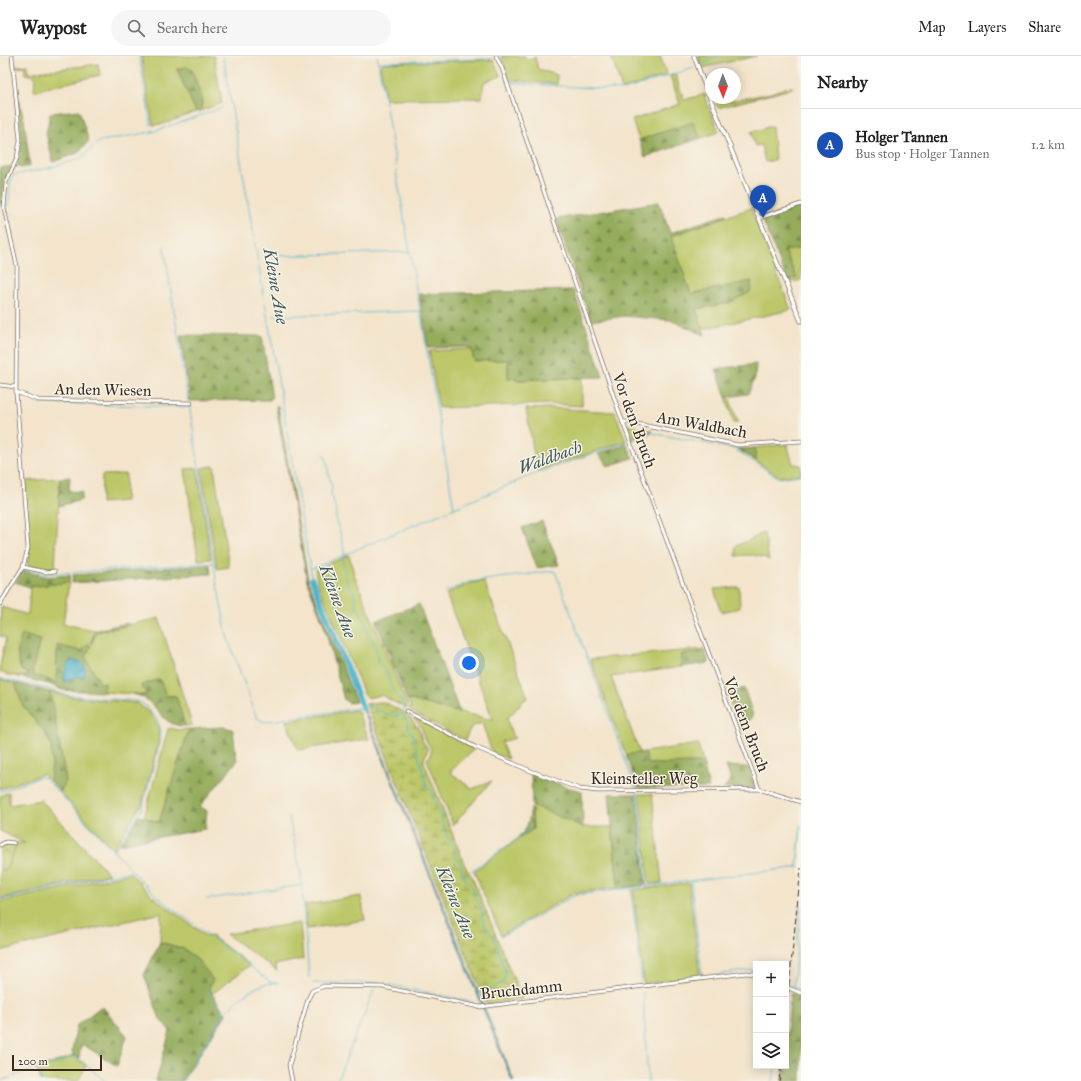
<!DOCTYPE html>
<meta charset="utf-8">
<style>
body{margin:0;font-family:"IM FELL Great Primer",serif;background:#f6f6f6;color:#222}
.controls{position:absolute;right:12px;bottom:12px;display:grid;overflow:hidden;border-radius:0px;box-shadow:0 2px 10px #0003}
.controls button{width:36px;height:36px;display:grid;place-items:center;padding:0;border:0;border-bottom:1px solid #e0e0e0;background:#fff;color:#222;font:20px sans-serif}
.compass{position:absolute;left:705px;top:12px;width:36px;height:36px;border-radius:50%;background:#fff;box-shadow:0 2px 10px #0003;rotate:179deg}
.scale{position:absolute;left:12px;bottom:10px;width:90px;box-sizing:border-box;padding-left:4px;border:2px solid #3b2a1e;border-top:0;font-size:11px;line-height:14px;white-space:nowrap;color:#3b2a1e;-webkit-text-stroke:3px #f7f3e8;paint-order:stroke}
.you{position:absolute;left:469px;top:607px;width:14px;height:14px;margin:-10px;border:3px solid #fff;border-radius:50%;background:#1a73e8;box-shadow:0 0 0 6px #1a73e833}
.badge{display:grid;place-items:center;width:26px;height:26px;border-radius:50%;background:#7c3aed;color:#fff;font-size:13px;font-weight:700}
.pin{position:absolute;translate:-50% -33px;filter:drop-shadow(0 1px 2px #0008)}
.pin::after{content:'';position:absolute;top:21px;width:14px;height:12px;background:inherit;clip-path:polygon(0 0,100% 0,50% 100%)}
.list{margin:0;padding:0;list-style:none}
h2{display:flex;justify-content:space-between;align-items:center;height:52px;margin:0;padding:0 16px;font-size:17px}
h2 small{font-size:13px;font-weight:400;color:#767676}
.list li{display:grid;grid-template-columns:26px 1fr auto;gap:12px;align-items:center;box-sizing:border-box;height:72px;padding:0 16px;border-top:1px solid #e0e0e0}
.list b{display:block;font-size:15px;white-space:nowrap}
.list p{margin:0;font-size:13px;white-space:nowrap;color:#767676}
.list em{font-size:13px;font-style:normal;color:#767676}
.icon{flex:none;width:22px;height:22px;fill:none;stroke:currentColor;stroke-width:2;stroke-linecap:round;stroke-linejoin:round}
.map{position:relative;flex:none;width:801px;height:1025px;overflow:hidden}
header{display:flex;align-items:center;gap:24px;box-sizing:border-box;height:56px;padding:0 20px;background:#fff;border-bottom:1px solid #e0e0e0}
header strong{font-size:19px}
nav{display:flex;gap:22px;margin-inline-start:auto;font-size:14px}
.search{width:280px;height:36px;background:#f6f6f6;display:flex;align-items:center;gap:10px;box-sizing:border-box;padding:0 14px;border-radius:22px;color:#767676;font-size:15px}
main{display:flex}
aside{flex:1;background:#fff}
.map>svg:first-child{display:block}
.grass{fill:#bbc768;stroke:#7b7843}
.forest{fill:url(#forest-firs);stroke:#686b3d}
.wetland{fill:url(#wetland-marsh);stroke:#7b7843}
.park{fill:url(#park-crowns);stroke:#7b7843}
.water{fill:url(#water-waves);stroke:#447074}
.lines{fill:none;stroke-linecap:round;stroke-linejoin:round}
.stream{stroke:#4db5cb;stroke-width:1}
.river{stroke:#4db5cb;stroke-width:5.5}
.minor-casing{stroke:#7b6b5b;stroke-width:4.5}
.tertiary-casing{stroke:#7b6b5b;stroke-width:5}
.minor{stroke:#fff;stroke-width:3}
.tertiary{stroke:#fff;stroke-width:3.5}
.rail{stroke:#3b2a1e;stroke-width:1;stroke-dasharray:6 3;stroke-linecap:butt}
.labels{text-anchor:middle;stroke-width:3;stroke-linejoin:round;paint-order:stroke}
.street-label{font-size:16px;fill:#3b2a1e;stroke:#f7f3e8}
.water-label{font-size:17px;font-style:italic;fill:#415b5b;stroke:#f7f3e8}
</style>
<header>
<strong>Waypost</strong>
<div class="search"><svg class="icon" aria-label="search" viewBox="0 0 24 24"><circle cx="10" cy="10" r="6"/><path d="M15 15l6 6"/></svg>Search here</div>
<nav><a>Map</a><a>Layers</a><a>Share</a></nav>
</header>
<main>
<div class="map">
<svg width="801" height="1025" viewBox="0 0 801 1025">
<defs>
<pattern id="forest-firs" width="22" height="20" patternUnits="userSpaceOnUse"><rect width="22" height="20" fill="#94ac5c"/><path d="M5 1l3.5 6h-7zM16 11l3.5 6h-7z" fill="#7a8c4b"/></pattern>
<pattern id="wetland-marsh" width="20" height="14" patternUnits="userSpaceOnUse"><rect width="20" height="14" fill="#bbc768"/><path d="M1 5h8M5 5V1M11 12h8M15 12V8" fill="none" stroke="#99a255"/></pattern>
<pattern id="park-crowns" width="20" height="18" patternUnits="userSpaceOnUse"><rect width="20" height="18" fill="#bbc768"/><path d="M2 6a3 3 0 1 1 6 0M12 15a3 3 0 1 1 6 0" fill="none" stroke="#99a255"/></pattern>
<pattern id="water-waves" width="16" height="10" patternUnits="userSpaceOnUse"><rect width="16" height="10" fill="#4db5cb"/><path d="M0 5q4-4 8 0t8 0" fill="none" stroke="#4193a4"/></pattern>
</defs>
<rect width="100%" height="100%" fill="#f7f3e8"/>
<filter id="ink" filterUnits="userSpaceOnUse"><feTurbulence type="fractalNoise" baseFrequency=".025" numOctaves="2"/><feDisplacementMap in="SourceGraphic" scale="8" xChannelSelector="R" yChannelSelector="G"/><feConvolveMatrix kernelMatrix="1 2 1 2 8 2 1 2 1" color-interpolation-filters="sRGB"/></filter>
<filter id="wash" filterUnits="userSpaceOnUse"><feTurbulence type="fractalNoise" baseFrequency=".012" numOctaves="4" result="noise"/><feDisplacementMap in="SourceGraphic" scale="16" xChannelSelector="R" yChannelSelector="G"/><feGaussianBlur stdDeviation="0.9" result="paint"/><feColorMatrix in="noise" values="0 0 0 0 0 0 0 0 0 0 0 0 0 0 0 0 0 1.4 0 .05"/><feComposite in="paint" operator="in"/></filter>
<g filter="url(#wash)">
<rect width="100%" height="100%" fill="#f3e4cb"/>
<!-- grass -->
<path class="grass" d="M 141,0 L 214,0 L 222,47 L 201,55 L 202,43 L 177,13 L 196,56 L 163,68 L 153,69 Z
M 501,0 L 525,0 L 526,4 L 535,1 L 538,13 L 557,19 L 557,28 L 509,24 Z
M 611,0 L 623,2 L 629,0 L 660,0 L 667,19 L 624,33 L 622,33 Z
M 699,0 L 757,0 L 702,12 Z
M 493,4 L 501,20 L 484,26 L 482,42 L 386,43 L 380,9 L 382,7 Z
M 98,8 L 100,19 L 34,35 L 35,20 L 25,18 L 25,11 L 15,12 L 15,10 L 28,9 L 28,17 Z
M 675,18 L 684,44 L 705,38 L 706,40 L 704,40 L 719,76 L 701,82 L 692,67 L 639,84 L 632,64 L 680,48 L 670,20 Z
M 793,31 L 787,34 L 718,52 L 715,48 L 771,37 L 785,32 Z
M 772,70 L 775,104 L 765,106 L 761,89 L 755,90 L 751,76 Z
M 751,152 L 791,254 L 703,273 L 696,253 L 729,247 L 750,236 L 751,225 L 691,238 L 671,180 Z
M 801,192 L 801,224 L 789,227 L 787,224 L 796,222 L 785,195 Z
M 472,293 L 474,305 L 508,304 L 508,322 L 515,322 L 516,324 L 582,322 L 582,350 L 551,348 L 439,352 L 429,295 Z
M 726,341 L 729,341 L 738,366 L 734,367 Z
M 551,352 L 615,356 L 626,385 L 537,415 L 526,353 Z
M 628,369 L 653,375 L 631,383 L 627,371 Z
M 787,388 L 793,408 L 801,409 L 801,418 L 780,421 L 756,405 L 755,392 Z
M 214,410 L 229,511 L 217,513 L 201,412 Z
M 197,412 L 211,503 L 198,504 L 185,413 Z
M 126,418 L 125,445 L 101,447 L 102,419 Z
M 60,422 L 55,511 L 52,514 L 46,514 L 29,511 L 27,505 L 30,493 L 25,425 Z
M 764,477 L 769,504 C 759,498 748,499 736,500 L 736,490 Z
M 349,499 L 354,518 L 407,648 L 407,653 L 381,639 L 368,642 L 365,640 L 318,528 L 315,514 Z
M 484,525 L 528,642 L 524,644 L 507,663 L 512,679 L 515,682 L 501,686 L 508,703 L 492,696 L 482,667 L 471,671 L 465,684 L 410,655 L 410,649 L 407,643 L 493,664 L 446,538 L 471,527 Z
M 69,526 L 63,568 L 95,574 L 91,586 L 81,595 L 57,627 L 41,621 L 34,620 L 32,615 L 40,584 L 22,579 L 17,595 L 21,614 L 28,618 L 28,619 C 19,623 9,619 0,616 L 0,609 L 6,582 L 0,580 L 1,551 L 28,559 L 30,531 Z
M 739,531 L 740,552 L 721,556 L 718,548 L 720,547 L 719,546 L 718,546 L 714,533 Z
M 159,562 L 192,669 L 185,670 L 176,640 L 166,640 L 141,630 L 148,639 L 104,636 L 105,627 L 100,627 L 85,601 L 97,576 Z
M 704,593 L 705,595 L 682,598 L 680,611 L 611,621 L 640,697 L 626,699 L 590,603 Z
M 0,623 L 15,627 L 23,650 L 46,678 L 51,689 L 52,708 L 50,725 L 43,718 L 0,733 Z
M 50,636 L 70,641 L 137,647 L 148,655 L 156,665 L 158,672 L 159,685 L 142,748 L 113,793 L 60,736 L 66,725 Z
M 357,654 L 369,683 L 298,694 L 286,665 Z
M 413,661 L 474,693 L 450,716 L 472,733 L 492,725 L 453,769 L 427,703 C 436,695 428,689 424,681 C 423,678 423,674 421,672 C 420,668 416,665 413,661 Z
M 170,672 L 178,674 L 189,673 L 159,766 L 144,762 L 168,673 Z
M 698,688 L 703,707 L 647,708 L 645,696 Z
M 9,736 L 9,749 L 41,744 L 109,818 L 0,843 L 0,814 L 6,814 L 17,787 L 25,787 L 0,775 L 0,740 Z
M 639,738 L 652,738 L 662,827 L 649,828 Z
M 532,749 L 583,771 L 612,771 L 618,832 L 575,837 L 501,879 L 474,815 L 533,773 Z
M 131,817 L 152,840 L 207,881 L 212,880 L 250,909 L 212,938 L 209,930 L 213,924 L 199,906 L 184,893 L 160,886 L 161,857 L 0,895 L 0,846 Z
M 689,827 L 700,921 L 644,928 L 633,834 Z
M 361,840 L 365,864 L 307,873 L 305,849 Z
M 300,867 L 303,903 L 275,909 L 277,915 L 226,878 Z
M 73,1000 L 77,1000 L 79,1002 L 78,1003 L 86,1010 L 78,1025 L 41,1025 L 37,1013 Z"/>
<!-- forest -->
<path class="forest" d="M 186,11 L 192,14 L 202,43 L 201,55 L 196,56 L 177,13 Z
M 17,39 L 24,63 L 30,110 L 20,112 L 17,109 C 25,87 19,62 17,39 Z
M 79,54 L 89,85 L 78,97 L 53,106 L 46,78 L 50,57 Z
M 693,66 L 701,82 L 645,101 L 639,84 Z
M 12,110 L 4,126 L 2,148 L 0,148 L 0,112 Z
M 659,146 L 670,177 L 726,158 L 727,160 L 671,180 L 691,238 L 752,225 L 750,236 L 729,247 L 696,253 L 705,279 L 670,264 L 624,260 L 591,265 L 556,163 Z
M 801,150 L 801,192 L 785,195 L 797,222 L 787,224 L 763,165 L 764,162 Z
M 572,234 L 574,235 L 603,321 L 515,324 L 515,322 L 508,322 L 508,304 L 474,305 L 472,294 L 469,293 L 468,291 L 428,292 L 419,238 Z
M 180,279 L 262,280 L 272,342 L 270,344 L 190,345 Z
M 756,308 L 755,322 L 748,338 L 726,341 L 716,313 Z
M 276,350 L 278,350 L 308,524 L 356,646 L 349,647 L 344,644 L 324,569 L 307,525 Z
M 627,388 L 633,402 L 608,410 L 598,398 Z
M 736,392 L 742,393 L 755,392 L 756,405 Z
M 70,421 L 69,435 L 82,436 L 81,444 L 59,450 L 60,422 Z
M 542,465 L 559,509 L 537,512 L 522,472 Z
M 210,509 L 211,518 L 72,527 L 73,519 Z
M 23,515 L 47,521 L 70,519 L 69,526 L 30,531 L 15,526 Z
M 419,548 L 460,657 L 407,643 L 376,565 Z
M 128,567 L 130,569 L 97,576 L 92,586 L 91,586 L 95,574 Z
M 22,578 L 40,584 L 32,615 L 34,620 L 41,621 L 56,627 L 57,589 L 81,595 L 88,588 L 91,590 L 85,601 L 100,627 L 105,627 L 104,636 L 62,634 L 49,628 L 16,620 L 25,621 L 28,619 L 28,617 L 21,614 L 17,595 Z
M 705,595 L 709,607 L 680,611 L 682,598 Z
M 160,623 L 166,640 L 176,640 L 185,670 C 159,671 159,643 133,638 L 147,639 L 141,629 Z
M 15,627 L 50,636 L 66,725 L 60,736 L 50,725 L 52,708 L 51,689 L 46,678 L 23,650 Z
M 744,632 L 753,659 L 741,674 L 727,638 Z
M 223,671 L 232,673 L 233,675 L 237,705 L 200,750 L 207,755 L 205,773 L 120,788 L 139,760 L 159,766 L 189,673 Z
M 645,696 L 648,708 L 703,707 L 709,732 L 638,732 L 626,699 Z
M 726,710 L 748,711 L 755,731 L 755,732 L 724,732 L 731,724 Z
M 531,717 L 566,731 L 582,735 L 583,771 L 532,749 Z
M 609,738 L 636,738 L 646,829 L 618,832 Z
M 530,753 L 532,754 L 533,773 L 519,783 L 518,781 C 527,775 530,763 530,753 Z
M 160,886 L 184,893 L 200,906 L 213,924 L 209,930 L 212,938 L 226,958 L 182,1025 L 156,1025 L 170,975 L 160,963 L 144,919 Z
M 791,937 L 801,941 L 801,1025 L 782,1025 L 784,1010 L 786,1010 L 786,985 Z
M 102,950 L 127,980 L 117,1010 L 82,988 L 80,994 L 79,1002 L 77,1000 L 73,1000 L 72,995 L 77,969 Z"/>
<!-- wetland -->
<path class="wetland" d="M 379,646 L 384,646 L 407,658 L 419,673 L 422,684 L 428,693 L 424,703 L 424,706 L 466,812 L 472,821 L 522,943 L 486,948 L 366,648 Z"/>
<!-- park -->
<path class="park" d="M 6,788 L 16,789 L 6,814 L 0,814 L 0,792 L 4,792 Z"/>
<!-- water -->
<path class="water" d="M 72,604 C 83,605 87,610 84,621 L 81,622 L 77,620 L 66,626 L 64,625 C 63,620 66,614 67,609 Z
M 362,647 L 514,1025 L 512,1025 L 361,648 Z"/>
<g class="lines">
<!-- stream -->
<path class="stream" d="M 139,0 L 151,69
M 223,0 L 312,523
M 377,0 L 396,110
M 502,3 L 509,24 L 513,27 L 624,34 L 694,12
M 378,6 L 491,3
M 701,9 L 721,0
M 152,74 L 152,76 L 222,52
M 396,115 L 454,452
M 0,151 L 9,149 L 10,128 L 14,119 L 49,112 L 79,103 C 88,98 92,89 101,85 L 152,76
M 164,190 L 188,345
M 270,200 L 410,196
M 273,260 L 420,255
M 40,347 L 189,351
M 189,348 L 216,522 L 227,580 L 257,662 L 264,666 L 365,651
M 324,399 L 328,408 L 328,415 L 332,431 L 331,438 L 336,454 L 336,466 L 339,472 L 344,494 L 343,507 L 345,517 L 348,529 L 353,534 L 357,553 L 361,556 L 366,568 L 368,576 L 372,583 L 378,599 L 378,607 L 387,617 L 390,628 L 405,651 L 403,658 L 408,667 L 408,672 L 412,677 L 427,731 L 431,734 L 436,750 L 439,755 L 447,781 L 451,785 L 455,800 L 460,806 L 462,818 L 468,826 L 472,830 L 473,838 L 481,851 L 482,861 L 485,870 L 489,874 L 495,884 L 505,915 L 505,921 L 502,927 L 478,939
M 311,513 L 532,419 L 652,377 L 734,393 L 779,422 L 801,419
M 25,514 L 47,518 L 214,507
M 445,536 L 470,526 L 552,515 L 555,515 L 636,733
M 2,623 L 48,633 L 65,639 L 137,645 L 145,649 L 157,663 L 160,670 L 160,686 L 142,753 L 113,796
M 369,650 L 372,650 C 384,657 389,662 403,659
M 0,736 L 40,721 L 45,722 L 156,840 L 272,927
M 637,736 L 647,830
M 289,761 L 301,819 L 309,921
M 797,811 L 801,769
M 471,815 L 531,773
M 464,820 L 468,817
M 691,825 L 702,921 L 753,914 L 756,916
M 631,833 L 642,926
M 207,843 L 302,829
M 0,844 L 130,815
M 801,849 L 793,931 L 801,934
M 502,880 L 576,839 L 800,811
M 313,927 L 381,927 L 473,946
M 209,932 L 211,939 L 224,957
M 643,936 L 648,1025
M 39,1014 L 42,1025
M 1,1025 L 36,1012 L 39,1014 L 73,1001 L 77,1001 L 105,1025
M 181,1025 L 225,957 C 235,945 250,932 266,928 C 269,927 274,927 278,927
M 337,1025 L 374,934
M 773,1025 L 775,1010"/>
<!-- river -->
<path class="river" d="M 312,523 L 363,653"/>
</g>
</g>
<g filter="url(#ink)">
<g class="lines">
<!-- minor casing -->
<g class="minor-casing">
<path id="minor" d="M 496,0 L 502,12 L 618,353 L 759,733
M 759,162 L 801,148
M 0,329 L 16,331
M 16,336 L 38,344 L 191,347
M 622,366 L 628,366 L 738,389 L 801,385
M 23,511 L 46,516 L 55,515
M 0,548 L 23,511 L 28,492 L 16,336 L 17,210 L 4,152 L 6,127 L 17,102 L 20,84 L 12,0
M 406,655 L 475,691 L 531,715 L 580,733 L 598,735 L 759,733 L 801,746
M 0,789 L 6,786 L 14,787
M 786,931 L 801,937
M 292,1025 L 289,1009 L 308,943 L 312,935 L 324,930 L 383,931 L 480,951 L 746,917 L 756,918"/>
</g>
<!-- tertiary casing -->
<g class="tertiary-casing">
<path id="tertiary" d="M 694,0 L 702,22 L 801,265"/>
</g>
<!-- minor -->
<use href="#minor" class="minor"/>
<!-- tertiary -->
<use href="#tertiary" class="tertiary"/>
<!-- rail -->
<path class="rail" d="M 786,957 L 801,812
M 779,1025 L 781,1010"/>
</g>
</g>
<g class="labels">
<!-- street labels -->
<g class="street-label">
<text transform="translate(103 333) rotate(1)" y="6">An den Wiesen</text>
<text transform="translate(635 364) rotate(70)" y="6">Vor dem Bruch</text>
<text transform="translate(702 368) rotate(10)" y="6">Am Waldbach</text>
<text transform="translate(747 668) rotate(69)" y="6">Vor dem Bruch</text>
<text x="644" y="728">Kleinsteller Weg</text>
<text transform="translate(521 933) rotate(-6)" y="6">Bruchdamm</text>
</g>
<!-- water labels -->
<g class="water-label">
<text transform="translate(276 230) rotate(80)" y="6">Kleine Aue</text>
<text transform="translate(550 401) rotate(-20)" y="6">Waldbach</text>
<text transform="translate(338 545) rotate(70)" y="6">Kleine Aue</text>
<text transform="translate(456 846) rotate(68)" y="6">Kleine Aue</text>
</g>
</g>
</svg>
<div class="controls">
<button>+</button>
<button>−</button>
<button><svg class="icon" aria-label="layers" viewBox="0 0 24 24"><path d="M12 4l9 5-9 5-9-5zM3 14l9 5 9-5"/></svg></button>
</div>
<svg class="compass" viewBox="-18 -18 36 36"><path d="M0-13l5 13h-10z" fill="#e53935"/><path d="M0 13l5-13h-10z" fill="#767676"/></svg>
<div class="scale">200 m</div>
<div class="you"></div>
<div class="pin badge" style="left:763px;top:162px;background:#1a4fb4">A</div>
</div>
<aside>
<h2>Nearby<small></small></h2>
<ul class="list">
<li><span class="badge" style="background:#1a4fb4">A</span><div><b>Holger Tannen</b><p>Bus stop · Holger Tannen</p></div><em>1.2 km</em></li>
</ul>
</aside>
</main>
